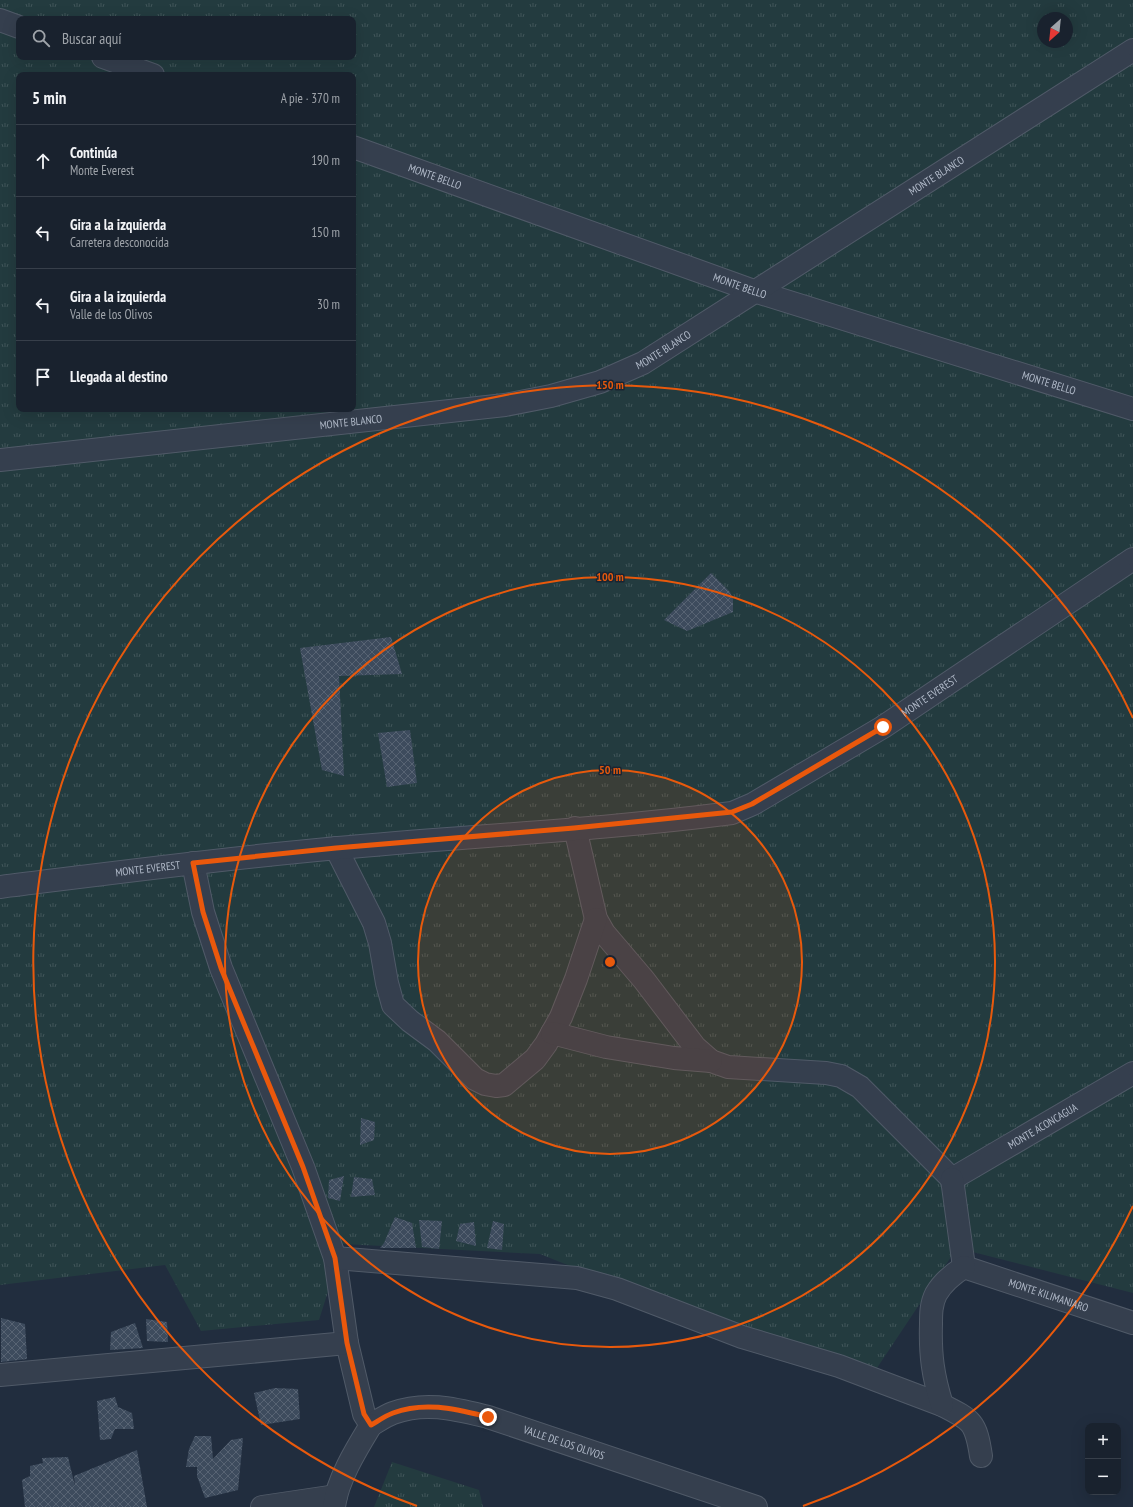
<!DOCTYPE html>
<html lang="es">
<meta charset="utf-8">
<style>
body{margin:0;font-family:"PT Sans Narrow",sans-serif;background:#262f3a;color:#f1f3f6}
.controls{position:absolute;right:12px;bottom:12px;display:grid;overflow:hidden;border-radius:8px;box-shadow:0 4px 16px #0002}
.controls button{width:36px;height:36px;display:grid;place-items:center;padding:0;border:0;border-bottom:1px solid #373f4a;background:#19222e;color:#f1f3f6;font:20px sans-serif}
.compass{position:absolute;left:1037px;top:12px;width:36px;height:36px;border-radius:50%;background:#19222e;box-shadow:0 4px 16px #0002;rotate:207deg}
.stop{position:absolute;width:12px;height:12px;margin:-9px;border:3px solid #ea580c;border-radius:50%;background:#fff}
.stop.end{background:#ea580c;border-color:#fff;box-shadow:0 1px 4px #0008}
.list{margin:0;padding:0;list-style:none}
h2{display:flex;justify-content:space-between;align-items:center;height:52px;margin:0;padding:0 16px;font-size:17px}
h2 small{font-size:13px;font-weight:400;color:#9fa4aa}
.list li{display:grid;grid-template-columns:26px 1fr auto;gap:12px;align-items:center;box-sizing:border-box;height:72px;padding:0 16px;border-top:1px solid #373f4a}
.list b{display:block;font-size:15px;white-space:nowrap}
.list p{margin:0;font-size:13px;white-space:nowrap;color:#9fa4aa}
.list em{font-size:13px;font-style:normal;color:#9fa4aa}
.icon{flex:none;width:22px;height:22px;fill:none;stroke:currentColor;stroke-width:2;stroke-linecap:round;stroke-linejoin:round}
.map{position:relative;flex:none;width:1133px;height:1507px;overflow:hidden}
.search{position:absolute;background:#19222e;box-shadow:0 4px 16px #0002;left:16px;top:16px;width:340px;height:44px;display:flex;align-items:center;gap:10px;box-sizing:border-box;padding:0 14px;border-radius:8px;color:#9fa4aa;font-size:15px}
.panel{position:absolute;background:#19222e;box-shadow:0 4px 16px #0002;left:16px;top:72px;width:340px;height:340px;border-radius:8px}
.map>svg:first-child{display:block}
.grass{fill:url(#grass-tufts);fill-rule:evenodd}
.building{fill:url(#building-cross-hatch)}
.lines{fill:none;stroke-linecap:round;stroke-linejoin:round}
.minor-casing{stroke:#505a68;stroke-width:24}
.minor{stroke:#353f4e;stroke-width:22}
.route{stroke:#ea580c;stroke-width:5}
.ring{fill:none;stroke:#e8590c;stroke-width:2}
.labels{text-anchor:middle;stroke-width:3;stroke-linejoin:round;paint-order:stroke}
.street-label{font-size:11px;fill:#b1bac9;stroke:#1a2432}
.centre{fill:#e8590c;stroke:#1a2432;stroke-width:2}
.ring-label{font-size:12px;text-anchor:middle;font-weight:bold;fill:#e8590c;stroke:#1a2432;stroke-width:3;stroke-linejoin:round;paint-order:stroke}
</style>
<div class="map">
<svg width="1133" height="1507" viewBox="0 0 1133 1507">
<defs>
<pattern id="grass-tufts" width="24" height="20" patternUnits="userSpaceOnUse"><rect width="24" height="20" fill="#233b3f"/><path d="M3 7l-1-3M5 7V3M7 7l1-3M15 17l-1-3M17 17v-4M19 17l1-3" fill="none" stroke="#415559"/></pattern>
<pattern id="building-cross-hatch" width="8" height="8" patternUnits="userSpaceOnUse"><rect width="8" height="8" fill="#3d4b5d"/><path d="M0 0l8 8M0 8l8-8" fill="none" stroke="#576373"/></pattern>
</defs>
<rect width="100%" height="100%" fill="#212d3e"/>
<!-- grass -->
<path class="grass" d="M 0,0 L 1133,0 L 1133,1293 L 957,1248 L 875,1371 L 720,1326 L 540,1254 L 343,1244 L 319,1320 L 201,1331 L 165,1265 L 0,1285 ZM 1043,18 L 1067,18 L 1067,42 L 1043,42 ZM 19,19 L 353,19 L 353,57 L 19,57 ZM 19,75 L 353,75 L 353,409 L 19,409 Z
M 392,1462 L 479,1490 L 483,1507 L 374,1507 Z"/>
<!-- building -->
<path class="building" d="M 711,573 L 730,592 L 733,599 L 733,612 L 687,631 L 664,620 Z
M 391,637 L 402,674 L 339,676 L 344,776 L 322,770 L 300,648 Z
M 410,730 L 417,783 L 387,787 L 378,733 Z
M 361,1118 L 375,1122 L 374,1140 L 360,1145 Z
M 344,1176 L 340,1201 L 328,1198 L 329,1180 Z
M 354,1177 L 372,1179 L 375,1195 L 351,1197 Z
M 395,1217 L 412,1223 L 416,1248 L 380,1248 L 384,1243 Z
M 419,1220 L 442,1221 L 439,1249 L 422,1247 Z
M 493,1221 L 504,1224 L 502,1250 L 487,1248 Z
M 474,1222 L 476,1246 L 456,1241 L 460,1224 Z
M 1,1318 L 25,1324 L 27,1359 L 1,1362 Z
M 146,1319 L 167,1322 L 168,1342 L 147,1341 Z
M 135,1323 L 143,1348 L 110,1350 L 111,1332 Z
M 275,1388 L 298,1389 L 300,1419 L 261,1425 L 254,1393 Z
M 115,1397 L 118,1407 L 132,1413 L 134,1429 L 115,1429 L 111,1439 L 100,1440 L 97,1401 Z
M 195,1436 L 211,1436 L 213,1459 L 231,1440 L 243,1438 L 238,1490 L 205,1498 L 197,1476 L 197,1467 L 186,1467 L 189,1449 Z
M 137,1450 L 147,1507 L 25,1507 L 22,1480 L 30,1476 L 30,1466 L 43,1463 L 42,1458 L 68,1457 L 75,1486 L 74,1476 Z"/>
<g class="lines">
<!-- minor casing -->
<g class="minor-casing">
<g id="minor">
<path d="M 0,20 L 19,27"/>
<path d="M 103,57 L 153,75"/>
<path id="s1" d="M 353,147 L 754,291 L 1133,409"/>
<path id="s2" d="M 0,460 L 505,405 L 551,396 L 600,382 L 643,363 L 1133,50"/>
<path d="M 575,828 L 596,919 L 604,933 L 644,980 L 695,1047 L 711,1061 L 728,1067 L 826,1073 L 841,1076 L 860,1087 L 952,1179"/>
<path d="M 336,848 L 374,923 L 380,943 L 387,983 L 393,1005 L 410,1021 L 437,1041 L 475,1079 L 485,1084 L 496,1086 L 504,1085 L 535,1059 L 546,1044 L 561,1017 L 576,979 L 596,919"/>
<path d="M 193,863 L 203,912 L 221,968 L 303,1167 L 335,1258 L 347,1343 L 364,1414 L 371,1425"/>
<path id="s3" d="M 0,887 C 112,873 225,858 338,848 C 469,836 601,830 732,813 L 753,804 L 883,727 L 1133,559"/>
<path d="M 552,1033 L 606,1047 L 674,1058 L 711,1061"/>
<path id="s4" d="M 952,1179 L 1133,1073"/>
<path d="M 952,1179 L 964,1267"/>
<path d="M 335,1258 L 577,1278 L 617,1289 L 742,1337 L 839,1366 L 942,1405 C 972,1420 976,1422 981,1456"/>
<path id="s5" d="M 964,1267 L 1133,1323"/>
<path d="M 0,1375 L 347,1343"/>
<path d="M 942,1405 C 933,1376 930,1355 931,1324 C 931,1314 931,1304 936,1294 C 943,1282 953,1274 964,1267"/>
<path id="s6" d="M 371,1425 C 378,1421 385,1416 393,1413 C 426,1401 455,1409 488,1417 L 756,1507"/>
<path d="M 262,1507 L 336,1496"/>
<path d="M 334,1507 C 337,1480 357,1448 371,1425"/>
</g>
</g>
<!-- minor -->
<use href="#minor" class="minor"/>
</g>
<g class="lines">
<!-- route -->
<path class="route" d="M 488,1417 C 455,1409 425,1401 393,1413 C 385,1416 378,1421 371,1425 L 364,1414 L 347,1343 L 335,1258 L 303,1167 L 221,968 L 203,912 L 193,863 L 336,848 L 574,828 L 732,812 L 752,804 L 883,727"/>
</g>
<!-- distance rings -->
<circle cx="610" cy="962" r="192" fill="#e8590c" fill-opacity=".12"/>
<g class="ring">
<circle cx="610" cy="962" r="192"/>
<circle cx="610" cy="962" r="385"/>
<path d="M1133 1206A577 577 0 0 1 803 1506M417 1506A577 577 0 1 1 1133 718"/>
</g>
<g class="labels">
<!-- street labels -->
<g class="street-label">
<text dy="4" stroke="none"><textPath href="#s2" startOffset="1001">MONTE BLANCO</textPath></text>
<text dy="4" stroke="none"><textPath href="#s1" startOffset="87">MONTE BELLO</textPath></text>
<text dy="4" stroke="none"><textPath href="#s1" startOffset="411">MONTE BELLO</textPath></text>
<text dy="4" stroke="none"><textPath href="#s2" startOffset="677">MONTE BLANCO</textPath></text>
<text dy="4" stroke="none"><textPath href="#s1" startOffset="735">MONTE BELLO</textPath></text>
<text dy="4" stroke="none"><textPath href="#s2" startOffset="353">MONTE BLANCO</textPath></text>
<text dy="4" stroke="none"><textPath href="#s3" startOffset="966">MONTE EVEREST</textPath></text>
<text dy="4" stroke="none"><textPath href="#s3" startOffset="149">MONTE EVEREST</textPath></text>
<text dy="4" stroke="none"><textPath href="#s4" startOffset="105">MONTE ACONCAGUA</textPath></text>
<text dy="4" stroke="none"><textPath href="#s5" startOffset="89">MONTE KILIMANJARO</textPath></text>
<text dy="4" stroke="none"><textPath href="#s6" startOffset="202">VALLE DE LOS OLIVOS</textPath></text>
</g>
</g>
<circle cx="610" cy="962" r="6" class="centre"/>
<g class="ring-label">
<text x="610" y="389">150 m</text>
<text x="610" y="581">100 m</text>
<text x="610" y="774">50 m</text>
</g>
</svg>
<div class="controls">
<button>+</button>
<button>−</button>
</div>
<svg class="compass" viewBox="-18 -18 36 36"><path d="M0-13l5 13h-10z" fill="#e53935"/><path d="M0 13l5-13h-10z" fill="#9fa4aa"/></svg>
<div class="stop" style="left:883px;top:727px"></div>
<div class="stop end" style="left:488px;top:1417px"></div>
<div class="search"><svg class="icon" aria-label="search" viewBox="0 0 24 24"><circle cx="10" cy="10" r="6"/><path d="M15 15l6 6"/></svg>Buscar aquí</div>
<section class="panel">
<h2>5 min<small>A pie · 370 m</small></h2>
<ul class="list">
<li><svg class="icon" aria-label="ahead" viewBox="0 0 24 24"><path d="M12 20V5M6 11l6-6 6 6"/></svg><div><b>Continúa</b><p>Monte Everest</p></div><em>190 m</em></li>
<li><svg class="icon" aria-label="left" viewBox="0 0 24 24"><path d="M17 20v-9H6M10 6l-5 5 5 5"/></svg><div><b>Gira a la izquierda</b><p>Carretera desconocida</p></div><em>150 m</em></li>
<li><svg class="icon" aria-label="left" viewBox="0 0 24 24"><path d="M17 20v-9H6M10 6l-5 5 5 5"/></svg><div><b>Gira a la izquierda</b><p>Valle de los Olivos</p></div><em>30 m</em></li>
<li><svg class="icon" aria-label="arrive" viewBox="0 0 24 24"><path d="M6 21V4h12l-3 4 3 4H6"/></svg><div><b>Llegada al destino</b></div></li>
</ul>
</section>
</div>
